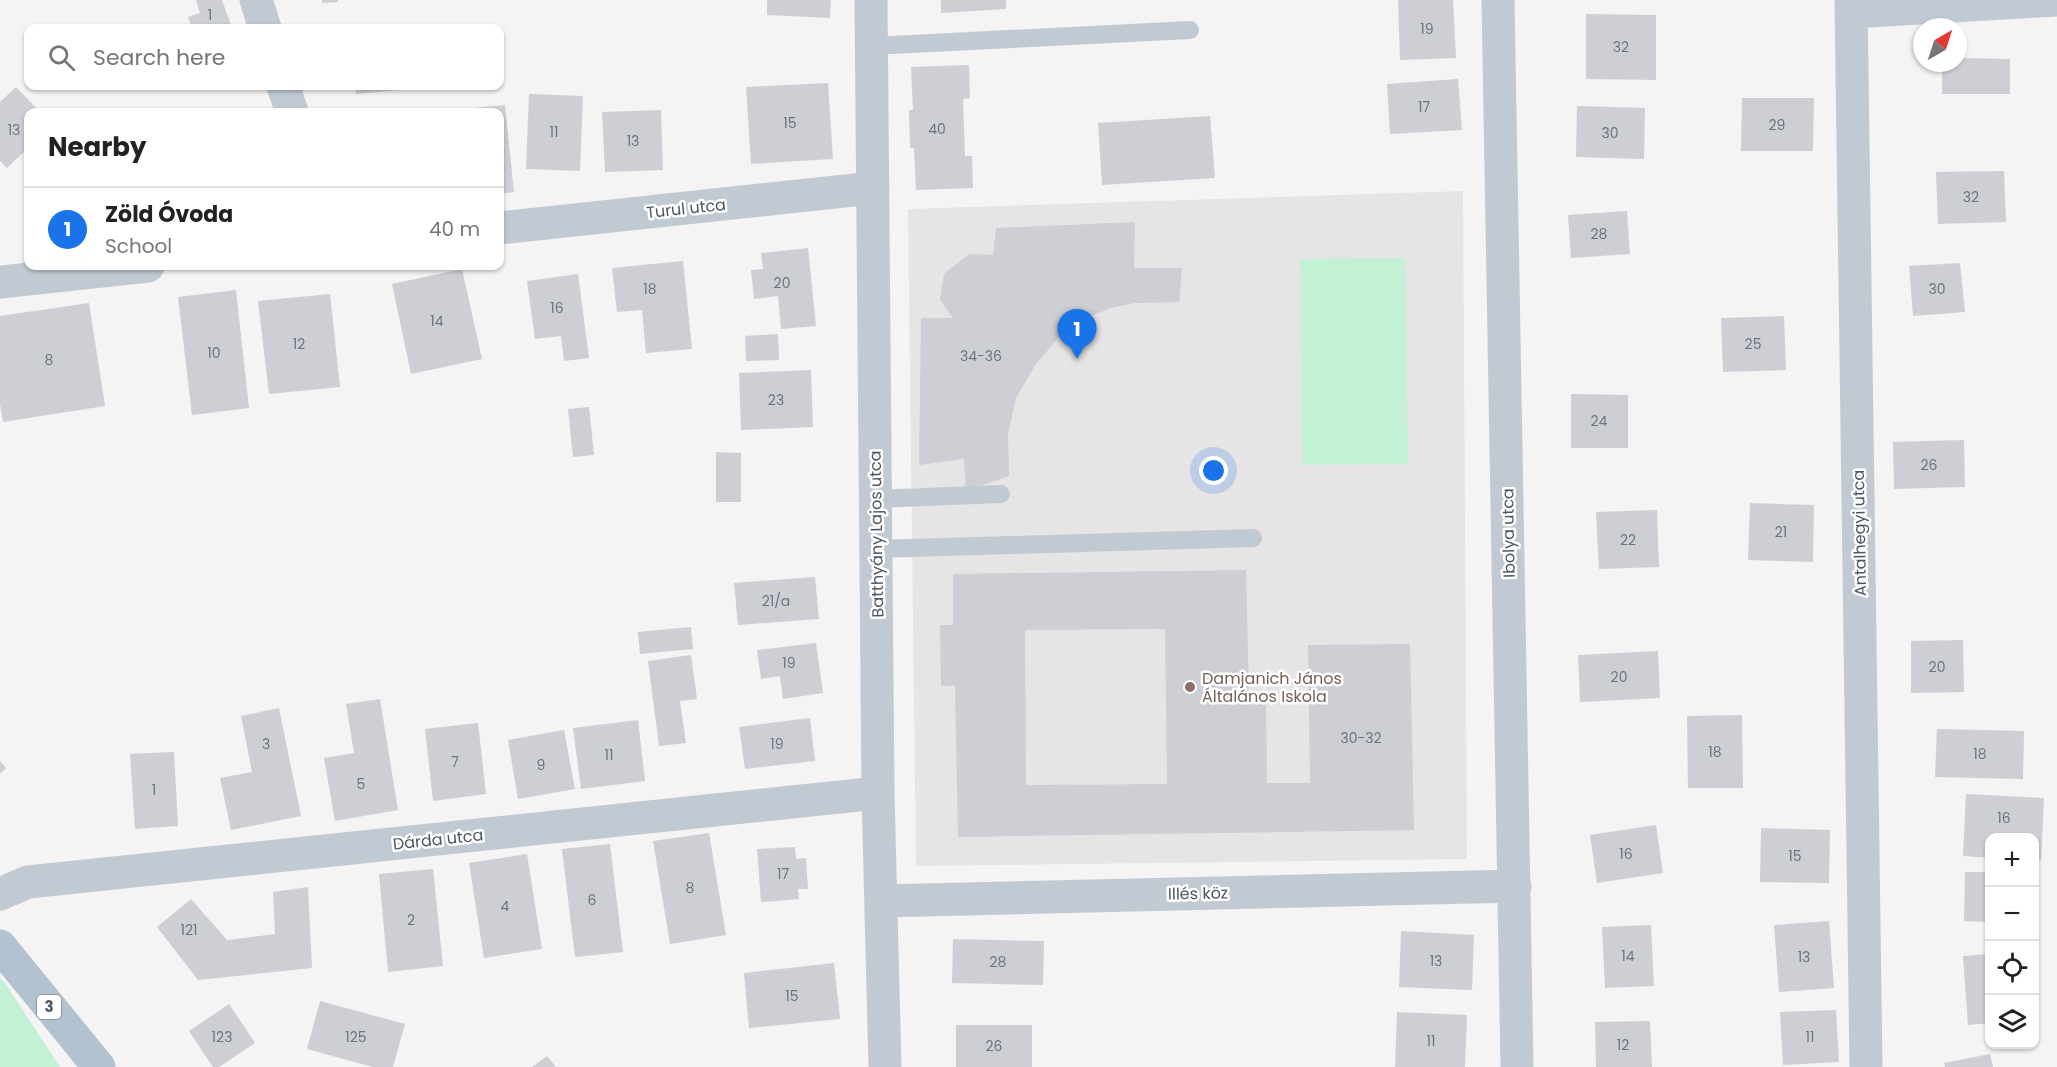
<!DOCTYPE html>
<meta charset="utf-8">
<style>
body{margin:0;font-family:Poppins,sans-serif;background:#f6f6f6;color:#222}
.controls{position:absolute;right:18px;bottom:18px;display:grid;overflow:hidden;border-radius:12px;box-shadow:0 2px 4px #0004}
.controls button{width:54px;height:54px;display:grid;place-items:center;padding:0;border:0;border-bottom:2px solid #e0e0e0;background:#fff;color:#222;font:30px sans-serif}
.compass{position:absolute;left:1913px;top:18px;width:54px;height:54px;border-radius:50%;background:#fff;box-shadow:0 2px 4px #0004;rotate:39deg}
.you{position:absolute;left:1214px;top:471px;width:21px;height:21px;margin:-15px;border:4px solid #fff;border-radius:50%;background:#1a73e8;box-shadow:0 0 0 9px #1a73e833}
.badge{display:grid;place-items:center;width:39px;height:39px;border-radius:50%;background:#1a73e8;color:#fff;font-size:20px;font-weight:700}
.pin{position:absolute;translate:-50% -50px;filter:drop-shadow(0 2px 3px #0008)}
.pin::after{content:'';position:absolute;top:32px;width:21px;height:18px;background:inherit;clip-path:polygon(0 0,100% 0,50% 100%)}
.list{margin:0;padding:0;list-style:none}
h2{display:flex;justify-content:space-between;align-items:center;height:78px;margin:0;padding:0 24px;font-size:26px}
h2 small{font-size:20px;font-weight:400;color:#767676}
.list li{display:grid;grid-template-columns:39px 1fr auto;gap:18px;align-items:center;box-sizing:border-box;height:84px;padding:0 24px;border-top:2px solid #e0e0e0}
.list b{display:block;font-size:22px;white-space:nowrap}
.list p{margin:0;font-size:20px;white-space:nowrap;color:#767676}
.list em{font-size:20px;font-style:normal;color:#767676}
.icon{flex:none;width:33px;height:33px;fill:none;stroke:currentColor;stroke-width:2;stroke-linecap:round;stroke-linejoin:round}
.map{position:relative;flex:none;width:2057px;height:1067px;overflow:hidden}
.search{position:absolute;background:#fff;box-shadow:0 2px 4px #0004;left:24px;top:24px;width:480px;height:66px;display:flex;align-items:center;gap:15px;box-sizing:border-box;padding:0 21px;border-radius:12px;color:#767676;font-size:22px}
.panel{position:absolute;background:#fff;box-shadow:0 2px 4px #0004;left:24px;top:108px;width:480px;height:162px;border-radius:12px}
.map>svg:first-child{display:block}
.education{fill:#e6e4e5}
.green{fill:#c3f1d5}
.building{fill:#cdcfd5;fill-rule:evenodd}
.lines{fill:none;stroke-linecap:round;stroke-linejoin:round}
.service{stroke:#c1cad2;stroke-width:18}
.minor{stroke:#c1cad2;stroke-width:33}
.primary{stroke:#b3c2d1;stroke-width:33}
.education-dot{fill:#8d6e63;stroke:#fff;stroke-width:2}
.labels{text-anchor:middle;stroke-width:5;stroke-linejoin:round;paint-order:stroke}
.number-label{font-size:14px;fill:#6b747e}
.shield{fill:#fff;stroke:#808990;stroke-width:1.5}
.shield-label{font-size:15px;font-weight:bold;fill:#4a5661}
.street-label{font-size:16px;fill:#4a5661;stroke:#fff}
.education-label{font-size:16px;fill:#785e54;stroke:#fff;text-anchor:start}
</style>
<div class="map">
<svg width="2057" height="1067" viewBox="0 0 2057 1067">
<rect width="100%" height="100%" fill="#f5f3f3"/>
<!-- education -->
<path class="education" d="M 1463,191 L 1467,859 L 916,866 L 908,209 Z"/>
<!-- green -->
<path class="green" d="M 1405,258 L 1408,464 L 1302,465 L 1300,259 Z
M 0,978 L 5,983 L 60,1067 L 0,1067 Z"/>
<!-- building -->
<path class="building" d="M 196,0 L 222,0 L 231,25 L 221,28 L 192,28 L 188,17 L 200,13 Z
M 322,0 L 338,0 L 338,2 L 322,3 Z
M 767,0 L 831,0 L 830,18 L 767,15 Z
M 941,0 L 1006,0 L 1006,9 L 941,13 Z
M 1398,0 L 1453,0 L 1456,58 L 1400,60 Z
M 1586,14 L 1656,15 L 1656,80 L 1586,79 Z
M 1958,58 L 2010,59 L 2010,94 L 1942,94 L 1942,63 L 1958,63 Z
M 969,65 L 970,98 L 963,99 L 965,156 L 972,156 L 973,188 L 916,190 L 914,148 L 910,148 L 909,110 L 913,110 L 911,67 Z
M 1458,79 L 1462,130 L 1390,134 L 1387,84 Z
M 828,83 L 833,159 L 751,164 L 746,87 Z
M 355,86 L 419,86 L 419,88 L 356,94 Z
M 16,87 L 40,112 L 28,112 L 28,148 L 7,168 L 0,161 L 0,102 Z
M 529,94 L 583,96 L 580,171 L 526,169 Z
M 1742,98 L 1814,98 L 1813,151 L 1741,151 Z
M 505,105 L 514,192 L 500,194 L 500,112 L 449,112 L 449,110 Z
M 1577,106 L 1645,108 L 1644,159 L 1576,157 Z
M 661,110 L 663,170 L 605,172 L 602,112 Z
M 1210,116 L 1215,178 L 1102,185 L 1098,123 Z
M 2004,171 L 2006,222 L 1938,224 L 1936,172 Z
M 1627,211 L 1630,254 L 1571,258 L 1568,215 Z
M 1135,222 L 1134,268 L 1182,268 L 1179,302 L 1135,303 L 1110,308 L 1076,323 L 1060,336 L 1036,364 L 1016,398 L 1008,434 L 1009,476 L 966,491 L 964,459 L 919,465 L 921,318 L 953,318 L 940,300 L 944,274 L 969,254 L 993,255 L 996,228 Z
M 808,248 L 816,326 L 781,329 L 778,296 L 754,299 L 751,270 L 763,269 L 761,253 Z
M 683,261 L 692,349 L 646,353 L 642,310 L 617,312 L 612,268 Z
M 1960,263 L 1965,312 L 1913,316 L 1909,266 Z
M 462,269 L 482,359 L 411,374 L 392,284 Z
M 578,274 L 589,358 L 564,361 L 561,336 L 535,339 L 527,281 Z
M 236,290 L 249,408 L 192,415 L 178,297 Z
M 330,294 L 340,387 L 269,394 L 258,301 Z
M 89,303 L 105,406 L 3,422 L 0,404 L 0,316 Z
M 1784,316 L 1786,370 L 1723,372 L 1721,318 Z
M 778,334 L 779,360 L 746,361 L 745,336 Z
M 811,370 L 813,427 L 741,430 L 739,373 Z
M 1571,394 L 1628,395 L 1628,448 L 1571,448 Z
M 589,407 L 594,455 L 573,457 L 568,409 Z
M 1964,440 L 1965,487 L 1894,489 L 1893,442 Z
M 716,452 L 741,453 L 741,502 L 716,502 Z
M 1750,503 L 1814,505 L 1813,562 L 1748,560 Z
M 1657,510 L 1659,567 L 1599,569 L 1596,512 Z
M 1246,570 L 1249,694 L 1266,694 L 1267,783 L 1310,783 L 1308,645 L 1410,644 L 1414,830 L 958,837 L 955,686 L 941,686 L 940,625 L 953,625 L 953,574 ZM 1165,629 L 1167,784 L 1026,785 L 1025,630 Z
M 815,577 L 819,619 L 738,625 L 734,583 Z
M 691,627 L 693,649 L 640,654 L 638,632 Z
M 1963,640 L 1964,692 L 1911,693 L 1911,641 Z
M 816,643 L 823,693 L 783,699 L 780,676 L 761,679 L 757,650 Z
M 1658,651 L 1660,698 L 1580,702 L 1578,655 Z
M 691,655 L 697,699 L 680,701 L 686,743 L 659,746 L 648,661 Z
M 380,699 L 398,810 L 335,821 L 324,758 L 354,753 L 346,704 Z
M 279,708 L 301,816 L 231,830 L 220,778 L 252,772 L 241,716 Z
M 1742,715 L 1743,788 L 1688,788 L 1687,716 Z
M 810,718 L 815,761 L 745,769 L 739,727 Z
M 638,720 L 645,781 L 581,789 L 573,728 Z
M 478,723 L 486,794 L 433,801 L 425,729 Z
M 1937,729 L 2024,731 L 2023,779 L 1935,777 Z
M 564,730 L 575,789 L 518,799 L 508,740 Z
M 174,752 L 178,826 L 135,829 L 130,754 Z
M 0,761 L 6,768 L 0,774 Z
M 1966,794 L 2044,798 L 2041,860 L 2034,860 L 2034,838 L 1990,838 L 1990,858 L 1963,856 Z
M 1656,825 L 1663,873 L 1597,883 L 1590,835 Z
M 1761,828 L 1830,830 L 1829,883 L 1760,882 Z
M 709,833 L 726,935 L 670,944 L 653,841 Z
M 610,844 L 623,952 L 575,957 L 562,849 Z
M 795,847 L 796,859 L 806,858 L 808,889 L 798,889 L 799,899 L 761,902 L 757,849 Z
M 527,854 L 542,949 L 484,958 L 469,863 Z
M 433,869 L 443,966 L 388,972 L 379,874 Z
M 1965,872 L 1990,872 L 1990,922 L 1964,921 Z
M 2034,873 L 2038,873 L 2037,922 L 2034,922 Z
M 308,887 L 312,968 L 198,980 L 157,927 L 191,899 L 227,940 L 275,934 L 273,892 Z
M 1829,921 L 1834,988 L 1779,992 L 1774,925 Z
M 1651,925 L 1654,986 L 1605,988 L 1602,927 Z
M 1401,931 L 1474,935 L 1472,990 L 1399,987 Z
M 953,939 L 1044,941 L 1043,985 L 952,983 Z
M 1990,954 L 1990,1023 L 1968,1025 L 1963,956 Z
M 834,963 L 840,1019 L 749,1028 L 744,973 Z
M 320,1001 L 405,1024 L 393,1067 L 373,1067 L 307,1049 Z
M 229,1004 L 255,1043 L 219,1067 L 213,1067 L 189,1031 Z
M 1836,1010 L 1839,1062 L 1783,1065 L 1780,1012 Z
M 1397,1012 L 1467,1015 L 1465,1067 L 1395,1067 Z
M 1650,1021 L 1652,1067 L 1596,1067 L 1595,1022 Z
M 956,1025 L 1032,1025 L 1032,1067 L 956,1067 Z
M 1990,1054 L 1993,1067 L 1945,1067 L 1944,1063 Z
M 547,1056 L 556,1067 L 532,1067 Z"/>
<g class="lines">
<!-- service -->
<path class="service" d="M 871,46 L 1190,30
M 875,499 L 1001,494
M 876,549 L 1253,538"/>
<!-- minor -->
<path class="minor" d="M 256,0 L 265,28
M 871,0 L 878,793 L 885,1067
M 1498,0 L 1517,1067
M 1851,0 L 1866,1067
M 1852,12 L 2057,0
M 283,86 L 292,112
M 500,228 L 873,188
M 0,282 L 148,266
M 0,894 L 28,882 L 878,793
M 882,901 L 1515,886"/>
<!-- primary -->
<path class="primary" d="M 0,946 L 99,1067"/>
</g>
<!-- markers -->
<circle class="education-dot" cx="1190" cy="687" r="6"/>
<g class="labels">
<!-- number labels -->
<g class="number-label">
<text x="210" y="20">1</text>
<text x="1427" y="34">19</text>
<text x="1621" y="52">32</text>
<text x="1424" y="112">17</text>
<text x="790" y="128">15</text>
<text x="1777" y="130">29</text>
<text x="937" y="134">40</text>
<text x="14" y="135">13</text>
<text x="554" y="137">11</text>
<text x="1610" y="138">30</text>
<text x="633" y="146">13</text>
<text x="1971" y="202">32</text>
<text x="1599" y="239">28</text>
<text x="782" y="288">20</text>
<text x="650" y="294">18</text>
<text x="1937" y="294">30</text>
<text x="557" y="313">16</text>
<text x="437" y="326">14</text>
<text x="299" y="349">12</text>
<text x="1753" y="349">25</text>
<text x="214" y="358">10</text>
<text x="981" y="361">34-36</text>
<text x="49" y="365">8</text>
<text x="776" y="405">23</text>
<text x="1599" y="426">24</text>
<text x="1929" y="470">26</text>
<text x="1781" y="537">21</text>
<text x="1628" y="545">22</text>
<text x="776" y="606">21/a</text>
<text x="789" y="668">19</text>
<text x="1937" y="672">20</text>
<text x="1619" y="682">20</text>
<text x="1361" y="743">30-32</text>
<text x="266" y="749">3</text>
<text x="777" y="749">19</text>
<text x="1715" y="757">18</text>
<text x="1980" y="759">18</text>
<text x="609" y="760">11</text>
<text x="455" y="767">7</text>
<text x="541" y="770">9</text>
<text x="361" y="789">5</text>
<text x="154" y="795">1</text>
<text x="2004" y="823">16</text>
<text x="1626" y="859">16</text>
<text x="1795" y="861">15</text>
<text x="783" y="879">17</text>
<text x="690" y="893">8</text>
<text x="592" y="905">6</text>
<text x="505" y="911">4</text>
<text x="411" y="925">2</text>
<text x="189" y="935">121</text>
<text x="1628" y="961">14</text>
<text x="1804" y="962">13</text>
<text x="1436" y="966">13</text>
<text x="998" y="967">28</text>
<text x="792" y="1001">15</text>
<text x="222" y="1042">123</text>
<text x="356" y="1042">125</text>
<text x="1810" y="1042">11</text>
<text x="1431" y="1046">11</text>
<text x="1623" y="1050">12</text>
<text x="994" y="1051">26</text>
</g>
<!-- shield labels -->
<rect class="shield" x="37" y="995" width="24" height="24" rx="4.5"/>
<g class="shield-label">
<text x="49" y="1012">3</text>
</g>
<!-- street labels -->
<g class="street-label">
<text transform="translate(686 208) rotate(-6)" y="6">Turul utca</text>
<text transform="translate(1508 533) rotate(-91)" y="6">Ibolya utca</text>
<text transform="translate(1859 533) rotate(-91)" y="6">Antalhegyi utca</text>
<text transform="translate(876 534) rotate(-91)" y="6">Batthyány Lajos utca</text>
<text transform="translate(438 839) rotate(-6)" y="6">Dárda utca</text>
<text transform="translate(1198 893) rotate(-1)" y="6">Illés köz</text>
</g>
<!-- education labels -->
<g class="education-label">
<text x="1202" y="684">Damjanich János<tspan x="1202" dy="18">Általános Iskola</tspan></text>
</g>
</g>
</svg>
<div class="controls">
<button>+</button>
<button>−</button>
<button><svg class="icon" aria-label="locate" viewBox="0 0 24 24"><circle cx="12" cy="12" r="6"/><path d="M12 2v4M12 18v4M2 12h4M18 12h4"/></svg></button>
<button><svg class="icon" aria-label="layers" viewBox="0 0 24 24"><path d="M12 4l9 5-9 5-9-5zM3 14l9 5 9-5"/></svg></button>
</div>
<svg class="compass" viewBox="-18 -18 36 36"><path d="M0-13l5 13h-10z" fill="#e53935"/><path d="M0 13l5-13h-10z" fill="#767676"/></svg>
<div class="you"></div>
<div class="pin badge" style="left:1077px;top:359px">1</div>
<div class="search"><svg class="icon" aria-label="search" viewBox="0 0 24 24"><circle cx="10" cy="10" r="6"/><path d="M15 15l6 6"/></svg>Search here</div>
<section class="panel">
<h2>Nearby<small></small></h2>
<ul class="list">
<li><span class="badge">1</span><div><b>Zöld Óvoda</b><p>School</p></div><em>40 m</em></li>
</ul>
</section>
</div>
